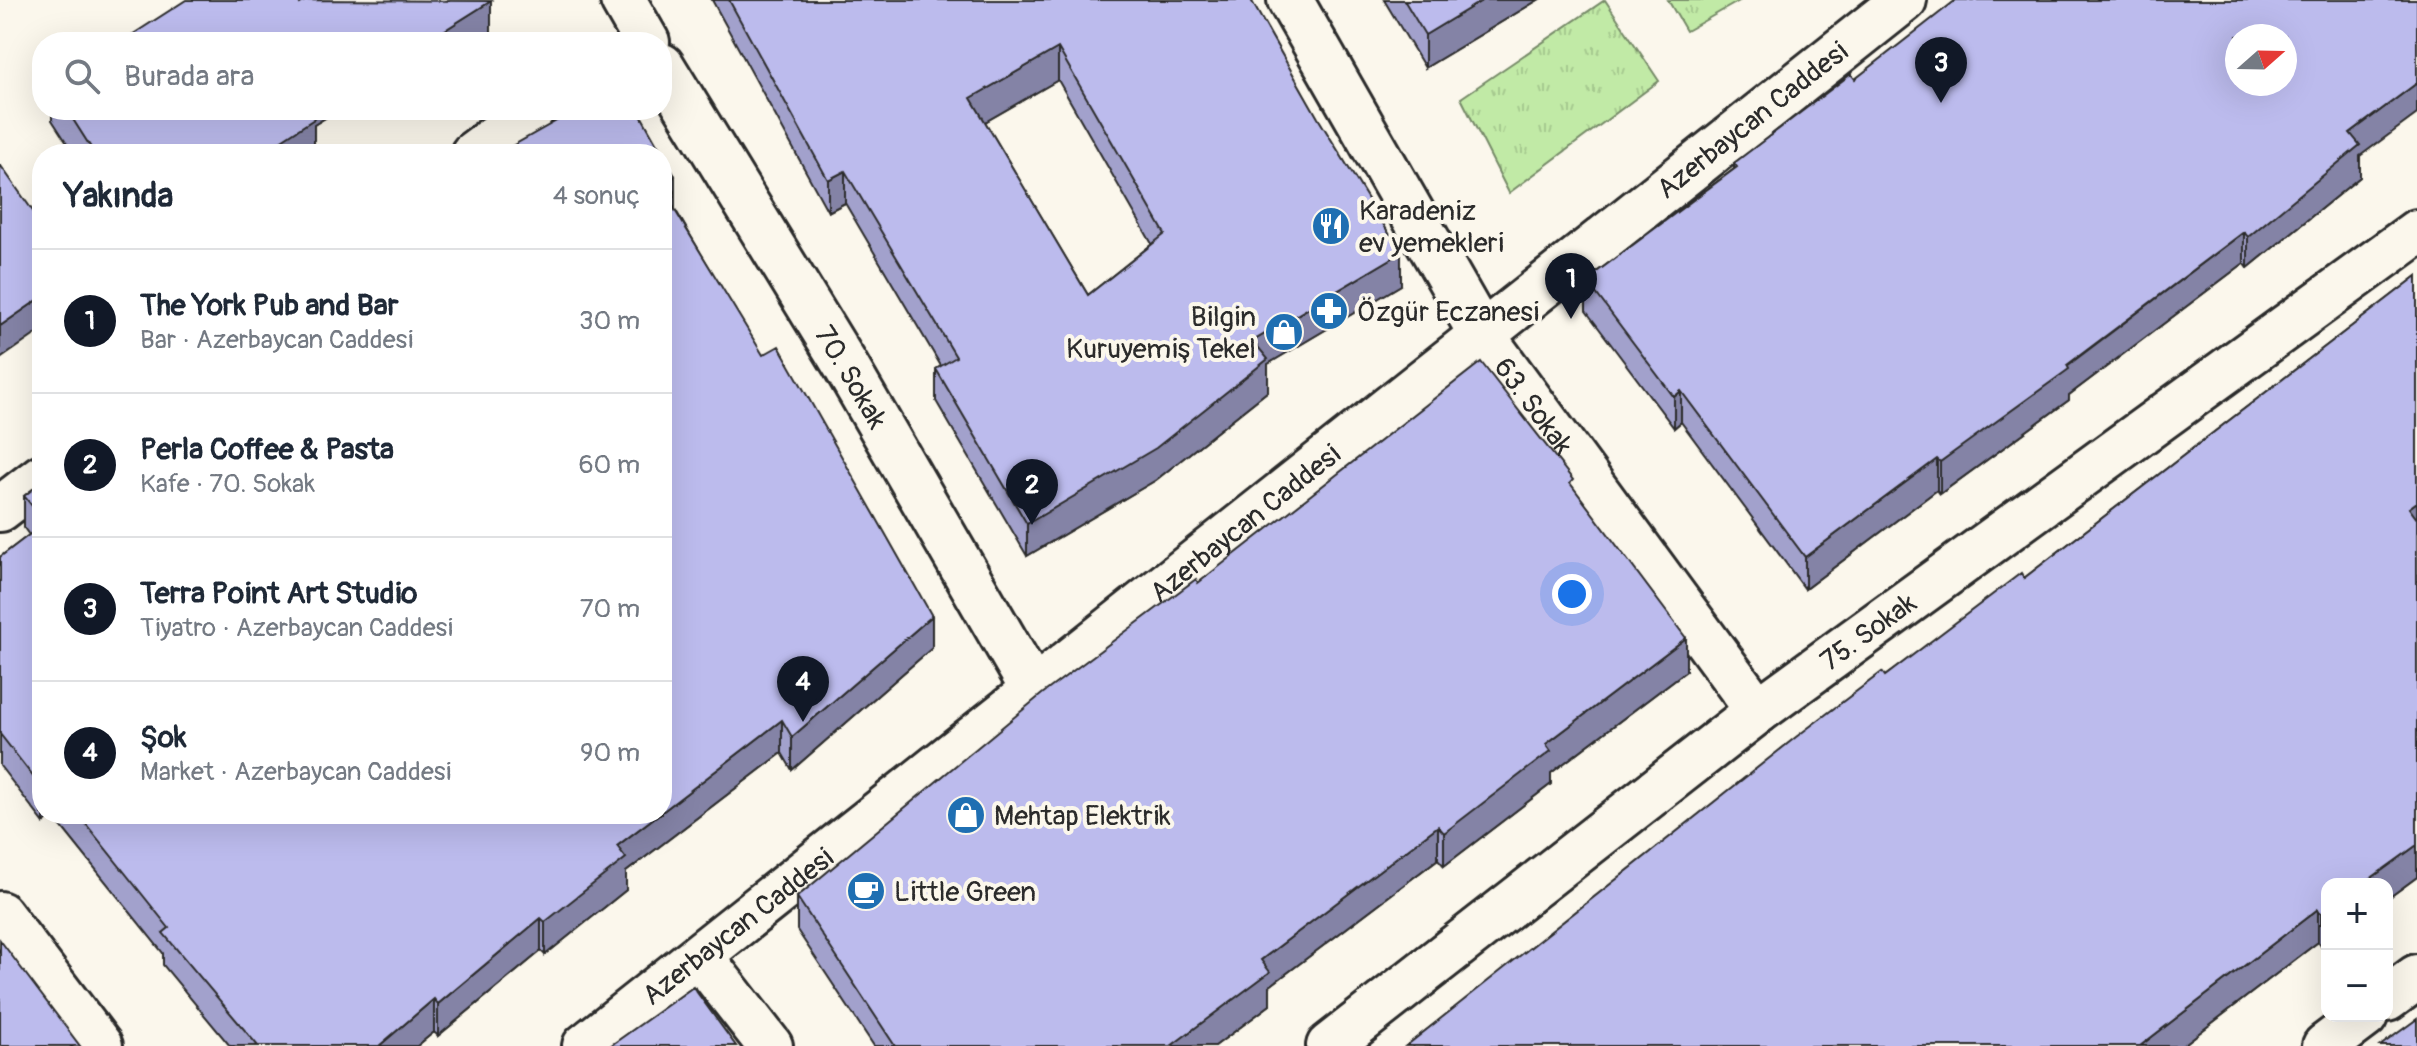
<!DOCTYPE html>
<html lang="tr">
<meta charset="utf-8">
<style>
body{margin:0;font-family:Pangolin,sans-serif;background:#f2f2f3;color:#1f2937}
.controls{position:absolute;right:24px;bottom:24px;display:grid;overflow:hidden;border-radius:16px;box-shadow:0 8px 32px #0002}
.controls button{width:72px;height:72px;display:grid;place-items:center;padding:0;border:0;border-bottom:2px solid #e0e1e3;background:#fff;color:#1f2937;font:40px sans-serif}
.compass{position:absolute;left:2225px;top:24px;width:72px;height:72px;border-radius:50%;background:#fff;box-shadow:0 8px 32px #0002;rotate:70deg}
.you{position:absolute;left:1572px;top:594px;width:28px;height:28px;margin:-20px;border:6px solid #fff;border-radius:50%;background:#1a73e8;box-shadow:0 0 0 12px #1a73e833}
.badge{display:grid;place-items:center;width:52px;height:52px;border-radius:50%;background:#111827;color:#fff;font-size:26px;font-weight:700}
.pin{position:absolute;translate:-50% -66px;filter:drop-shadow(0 2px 4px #0008)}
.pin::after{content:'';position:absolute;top:42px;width:28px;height:24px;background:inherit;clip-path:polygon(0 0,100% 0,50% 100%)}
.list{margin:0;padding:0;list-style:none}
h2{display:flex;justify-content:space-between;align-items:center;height:104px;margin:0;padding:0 32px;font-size:34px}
h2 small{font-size:26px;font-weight:400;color:#747a83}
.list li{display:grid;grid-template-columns:52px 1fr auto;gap:24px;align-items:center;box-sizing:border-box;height:144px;padding:0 32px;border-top:2px solid #e0e1e3}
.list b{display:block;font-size:30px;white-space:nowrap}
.list p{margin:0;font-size:26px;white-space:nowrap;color:#747a83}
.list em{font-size:26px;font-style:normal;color:#747a83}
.icon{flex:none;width:44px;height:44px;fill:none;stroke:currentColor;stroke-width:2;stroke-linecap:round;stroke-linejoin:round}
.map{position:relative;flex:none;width:2417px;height:1046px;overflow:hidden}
.search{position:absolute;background:#fff;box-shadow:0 8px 32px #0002;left:32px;top:32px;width:640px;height:88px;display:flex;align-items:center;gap:20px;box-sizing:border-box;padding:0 28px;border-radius:32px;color:#747a83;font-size:30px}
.panel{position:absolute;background:#fff;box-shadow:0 8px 32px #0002;left:32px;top:144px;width:640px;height:680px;border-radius:32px}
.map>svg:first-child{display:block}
.grass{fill:url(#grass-tufts);stroke:#768a68;stroke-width:2}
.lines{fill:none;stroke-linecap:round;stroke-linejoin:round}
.street-casing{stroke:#2b2b2b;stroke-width:50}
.street{stroke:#fbf7ec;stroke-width:44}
.wall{fill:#a2a1cc;stroke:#2b2b2b;stroke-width:2;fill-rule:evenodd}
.shaded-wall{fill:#8483a6;stroke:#2b2b2b;stroke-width:2}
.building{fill:#bcbbed;stroke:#2b2b2b;stroke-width:2;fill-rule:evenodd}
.labels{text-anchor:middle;stroke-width:8;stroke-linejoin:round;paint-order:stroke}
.street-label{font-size:28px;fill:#2b2b2b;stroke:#fbf7ec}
.poi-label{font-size:28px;fill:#2b2b2b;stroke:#fbf7ec;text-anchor:start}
</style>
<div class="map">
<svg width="2417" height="1046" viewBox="0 0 2417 1046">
<defs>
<pattern id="grass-tufts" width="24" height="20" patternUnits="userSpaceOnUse" patternTransform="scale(2)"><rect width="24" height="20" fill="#c1eaa6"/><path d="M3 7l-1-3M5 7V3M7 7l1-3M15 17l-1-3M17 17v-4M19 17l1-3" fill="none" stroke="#a6c98f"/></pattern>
</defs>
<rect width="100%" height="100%" fill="#fbf7ec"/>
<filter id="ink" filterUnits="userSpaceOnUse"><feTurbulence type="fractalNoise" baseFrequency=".0125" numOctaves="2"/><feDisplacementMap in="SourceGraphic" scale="16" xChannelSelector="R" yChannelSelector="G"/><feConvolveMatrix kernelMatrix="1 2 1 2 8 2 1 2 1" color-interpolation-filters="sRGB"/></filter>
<g filter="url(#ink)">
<!-- grass -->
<path class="grass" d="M 1605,0 L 1659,81 L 1509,193 L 1461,98 Z
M 1668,0 L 1741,0 L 1686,31 Z"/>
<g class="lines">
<!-- street casing -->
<g class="street-casing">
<g id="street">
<path d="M 623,0 L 647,42"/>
<path id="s1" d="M 1290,0 L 1480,332 L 1758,711"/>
<path id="s2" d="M 662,66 L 844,363 L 1035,693"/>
<path d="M 473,154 L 532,110"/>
<path d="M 0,509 L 42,477"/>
<path d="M 0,914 L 100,1046"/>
<path d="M 700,956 L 770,1046"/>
<path d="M 2387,999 L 2417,977"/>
<path id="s3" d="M 585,1046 C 1027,700 1462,346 1904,0"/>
<path id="s4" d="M 1329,1046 L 1758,711 L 2417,232"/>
<path d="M 2325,1046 L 2365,1016"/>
</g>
</g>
<!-- street -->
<use href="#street" class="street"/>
</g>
<!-- wall -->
<path class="wall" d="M 712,0 L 1251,0 L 1401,285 L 1268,364 L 1268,391 L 1156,480 L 1027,556 L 936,401 L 936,369 L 941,366 L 845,203 L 828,212 ZM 1058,80 L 1152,244 L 1088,295 L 985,122 Z
M 1384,0 L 1538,0 L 1425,68 Z
M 1855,79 L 2360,156 L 2360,177 L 2248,268 L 2244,263 L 2069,395 L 2069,400 L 1940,494 L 1937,490 L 1805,589 L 1681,422 L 1674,428 L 1586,311 L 1586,280 L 1734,169 L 1734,163 Z
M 52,110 L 338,110 L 314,125 L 314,152 L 311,154 L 74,154 L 52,120 Z
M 662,154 L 675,209 L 932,648 L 792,770 L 782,753 L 626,872 L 626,890 L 545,955 L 541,951 L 438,1036 L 434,1032 L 417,1046 L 230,1046 L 163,965 L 163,953 L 53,816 L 44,823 L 0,766 L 0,557 L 29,535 L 24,528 L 24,496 L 42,482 L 42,814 L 339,814 L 342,818 L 662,814 Z
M 2417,276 L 2417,877 L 2387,899 L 2327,884 L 2327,942 L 2321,946 L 2318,942 L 2182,1046 L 1406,1046 L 1885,676 L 2024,578 Z
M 1573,488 L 1686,671 L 1551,773 L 1551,784 L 1444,866 L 1438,859 L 1270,986 L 1270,1005 L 1215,1046 L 874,1046 L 797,930 L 797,897 L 1198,583 Z"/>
<!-- shaded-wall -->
<path class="shaded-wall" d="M 1483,0 L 1538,0 L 1425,68 L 1425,35 Z
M 491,1 L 491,34 L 478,42 L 426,42 Z
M 1058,48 L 1058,80 L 971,130 L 971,98 Z
M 2417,83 L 2417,114 L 2360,156 L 2360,177 L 2248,268 L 2248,237 L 2350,133 Z
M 302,110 L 338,110 L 314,125 L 314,152 L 311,154 L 260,154 Z
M 845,171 L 845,203 L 828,212 L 828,180 Z
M 675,176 L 675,209 L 662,216 L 662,184 Z
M 2244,232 L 2244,263 L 2069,395 L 2069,400 L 1940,494 L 1940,462 Z
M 1401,253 L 1401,285 L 1268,364 L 1268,391 L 1156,480 L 1027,556 L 1027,524 L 1253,341 Z
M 42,297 L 42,330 L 0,359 L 0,326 Z
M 1681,391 L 1681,422 L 1674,428 L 1674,397 Z
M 1937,459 L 1937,490 L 1805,589 L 1805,557 Z
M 2417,502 L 2417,534 L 2409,508 Z
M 932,616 L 932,648 L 792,770 L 792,737 Z
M 1686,638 L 1686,671 L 1551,773 L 1551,784 L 1444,866 L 1444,833 L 1546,744 Z
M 782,720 L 782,753 L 626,872 L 626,890 L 545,955 L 545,922 L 617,846 L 659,814 L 662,814 L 662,812 Z
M 44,814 L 53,814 L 53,816 L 44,823 Z
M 1438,826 L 1438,859 L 1270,986 L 1270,1005 L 1215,1046 L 1171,1046 L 1261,960 Z
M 2417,845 L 2417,877 L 2387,899 L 2387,884 L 2363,884 Z
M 2318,909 L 2318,942 L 2182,1046 L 2140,1046 Z
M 2327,909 L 2327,942 L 2321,946 L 2321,914 Z
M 541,918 L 541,951 L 438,1036 L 438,1004 Z
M 434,999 L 434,1032 L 417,1046 L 379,1046 Z"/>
<!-- building -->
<path class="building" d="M 186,0 L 298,0 L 300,4 L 306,0 L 491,1 L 426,42 L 121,42 Z
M 729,0 L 1251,0 L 1318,118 L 1401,253 L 1253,341 L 1268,359 L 1156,448 L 1027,524 L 936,369 L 956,357 L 845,171 L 828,180 ZM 1058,48 L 1165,234 L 1088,295 L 971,98 Z
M 1404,0 L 1483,0 L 1425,35 Z
M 1956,0 L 2417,0 L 2417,83 L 2350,133 L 2360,145 L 2248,237 L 2244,232 L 2067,365 L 2069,369 L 1940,462 L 1937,459 L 1805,557 L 1681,391 L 1674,397 L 1586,280 L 1737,167 L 1734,163 L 1851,74 L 1855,79 ZM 2237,36 L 2285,36 L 2285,84 L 2237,84 Z
M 67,110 L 308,110 L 314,119 L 260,154 L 95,154 Z
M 576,110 L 638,110 L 675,176 L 662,184 L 662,154 L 498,154 Z
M 0,166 L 1,166 L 42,224 L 42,297 L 0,326 Z
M 662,189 L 763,355 L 779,346 L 932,616 L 792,737 L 782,720 L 662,812 L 662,557 L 669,552 L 662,540 Z
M 2417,276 L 2417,502 L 2409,508 L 2417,519 L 2417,845 L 2363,884 L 2327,884 L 2327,909 L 2321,914 L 2318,909 L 2140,1046 L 1406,1046 L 1796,737 L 1882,672 L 1885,676 L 2021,573 L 2024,578 Z
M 1481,362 L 1573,480 L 1570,483 L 1686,638 L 1546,744 L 1551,751 L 1444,833 L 1438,826 L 1261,960 L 1270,972 L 1171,1046 L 895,1046 L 797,897 L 1042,694 L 1196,579 L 1198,583 Z
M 42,482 L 42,518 L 24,496 Z
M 42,525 L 42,788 L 0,734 L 0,557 Z
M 78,814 L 339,814 L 342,818 L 348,814 L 659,814 L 617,846 L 626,858 L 545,922 L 541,918 L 438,1004 L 434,999 L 379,1046 L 258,1046 L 163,933 L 169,928 Z
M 0,940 L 80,1046 L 0,1046 Z
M 693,987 L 736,1046 L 610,1046 Z
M 2417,1019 L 2417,1046 L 2380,1046 Z"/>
</g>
<!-- icons -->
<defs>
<g id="restaurant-disc" transform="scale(2)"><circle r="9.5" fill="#1f6fb2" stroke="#fbf7ec"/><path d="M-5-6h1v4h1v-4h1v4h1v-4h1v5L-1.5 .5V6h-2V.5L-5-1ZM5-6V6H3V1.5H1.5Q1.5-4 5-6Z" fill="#fff"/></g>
<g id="pharmacy-disc" transform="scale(2)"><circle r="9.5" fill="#1f6fb2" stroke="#fbf7ec"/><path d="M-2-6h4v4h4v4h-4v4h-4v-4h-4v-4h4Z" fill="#fff"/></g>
<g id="shop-disc" transform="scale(2)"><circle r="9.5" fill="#1f6fb2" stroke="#fbf7ec"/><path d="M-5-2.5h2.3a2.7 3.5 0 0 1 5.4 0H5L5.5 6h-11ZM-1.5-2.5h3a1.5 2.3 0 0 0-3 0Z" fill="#fff"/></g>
<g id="cafe-disc" transform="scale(2)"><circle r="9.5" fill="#1f6fb2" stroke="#fbf7ec"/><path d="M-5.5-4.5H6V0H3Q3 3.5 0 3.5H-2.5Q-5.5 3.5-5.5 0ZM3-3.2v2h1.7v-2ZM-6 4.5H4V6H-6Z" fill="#fff"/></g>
</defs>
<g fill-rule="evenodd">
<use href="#restaurant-disc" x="1331" y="226"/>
<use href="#pharmacy-disc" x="1329" y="311"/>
<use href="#shop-disc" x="1284" y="332"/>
<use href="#shop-disc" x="966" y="815"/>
<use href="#cafe-disc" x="866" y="891"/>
</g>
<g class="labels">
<!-- street labels -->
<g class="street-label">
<text dy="10" stroke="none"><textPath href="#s3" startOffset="1490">Azerbaycan Caddesi</textPath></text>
<text dy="10" stroke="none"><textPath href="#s2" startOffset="364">70. Sokak</textPath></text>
<text dy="10" stroke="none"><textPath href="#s1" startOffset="474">63. Sokak</textPath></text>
<text dy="10" stroke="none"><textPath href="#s3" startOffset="842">Azerbaycan Caddesi</textPath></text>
<text dy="10" stroke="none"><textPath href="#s4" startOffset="680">75. Sokak</textPath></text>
<text dy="10" stroke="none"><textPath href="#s3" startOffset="194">Azerbaycan Caddesi</textPath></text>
</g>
<!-- poi labels -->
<g class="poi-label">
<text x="1359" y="220">Karadeniz<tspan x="1359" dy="32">ev yemekleri</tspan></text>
<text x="1357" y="321">Özgür Eczanesi</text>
<text x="1256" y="326" text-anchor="end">Bilgin<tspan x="1256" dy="32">Kuruyemiş Tekel</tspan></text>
<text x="994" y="825">Mehtap Elektrik</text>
<text x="894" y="901">Little Green</text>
</g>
</g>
</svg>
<div class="controls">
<button>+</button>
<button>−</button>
</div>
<svg class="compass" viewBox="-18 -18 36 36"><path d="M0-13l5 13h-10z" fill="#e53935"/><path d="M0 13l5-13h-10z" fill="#747a83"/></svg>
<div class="you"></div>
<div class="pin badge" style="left:1571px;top:319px">1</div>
<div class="pin badge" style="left:1032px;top:525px">2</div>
<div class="pin badge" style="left:1941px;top:103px">3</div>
<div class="pin badge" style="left:803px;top:722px">4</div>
<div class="search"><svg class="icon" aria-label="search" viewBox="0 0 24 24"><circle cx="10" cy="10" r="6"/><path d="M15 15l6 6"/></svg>Burada ara</div>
<section class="panel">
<h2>Yakında<small>4 sonuç</small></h2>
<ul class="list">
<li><span class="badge">1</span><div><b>The York Pub and Bar</b><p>Bar · Azerbaycan Caddesi</p></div><em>30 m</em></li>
<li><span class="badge">2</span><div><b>Perla Coffee &amp; Pasta</b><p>Kafe · 70. Sokak</p></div><em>60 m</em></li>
<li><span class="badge">3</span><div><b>Terra Point Art Studio</b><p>Tiyatro · Azerbaycan Caddesi</p></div><em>70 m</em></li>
<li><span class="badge">4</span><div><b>Şok</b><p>Market · Azerbaycan Caddesi</p></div><em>90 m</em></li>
</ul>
</section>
</div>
